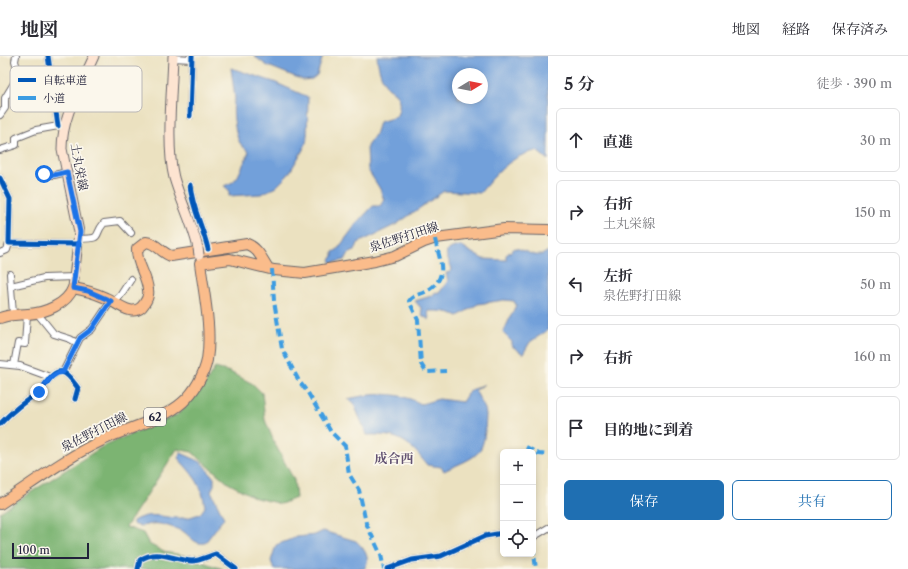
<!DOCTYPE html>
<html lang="ja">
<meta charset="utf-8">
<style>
body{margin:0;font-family:"Libre Caslon Text","Noto Serif JP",serif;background:#f7f7f7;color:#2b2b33}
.controls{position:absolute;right:12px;bottom:12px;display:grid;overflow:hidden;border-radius:6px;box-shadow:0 2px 6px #0003}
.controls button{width:36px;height:36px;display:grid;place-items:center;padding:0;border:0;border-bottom:1px solid #e1e1e2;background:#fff;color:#2b2b33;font:20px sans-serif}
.compass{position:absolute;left:452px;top:12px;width:36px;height:36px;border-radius:50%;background:#fff;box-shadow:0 2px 6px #0003;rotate:80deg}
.scale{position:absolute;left:12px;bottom:10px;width:77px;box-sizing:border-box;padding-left:4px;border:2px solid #22223b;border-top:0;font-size:11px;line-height:14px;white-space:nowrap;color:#22223b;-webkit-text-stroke:3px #fbf7ec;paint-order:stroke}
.stop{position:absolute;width:12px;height:12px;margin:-9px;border:3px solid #1a73e8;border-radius:50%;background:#fff}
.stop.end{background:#1a73e8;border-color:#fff;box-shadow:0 1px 4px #0008}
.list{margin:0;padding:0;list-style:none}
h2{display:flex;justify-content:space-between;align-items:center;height:52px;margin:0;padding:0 16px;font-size:17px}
h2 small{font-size:13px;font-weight:400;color:#7c7c81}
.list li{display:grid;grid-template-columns:26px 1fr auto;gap:12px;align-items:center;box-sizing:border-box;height:64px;margin:0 8px 8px;padding:0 8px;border:1px solid #e1e1e2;border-radius:6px}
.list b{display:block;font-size:15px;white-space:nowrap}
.list p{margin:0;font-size:13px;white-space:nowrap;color:#7c7c81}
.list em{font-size:13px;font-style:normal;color:#7c7c81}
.actions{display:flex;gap:8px;padding:12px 16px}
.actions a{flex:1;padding:9px 0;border:1px solid #1f6fb2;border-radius:6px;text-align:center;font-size:14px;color:#1f6fb2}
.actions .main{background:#1f6fb2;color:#fff}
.icon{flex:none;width:22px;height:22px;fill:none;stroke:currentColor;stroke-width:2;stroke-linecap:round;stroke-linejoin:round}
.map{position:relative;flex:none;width:548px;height:513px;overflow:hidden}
header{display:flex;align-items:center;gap:24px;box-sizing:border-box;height:56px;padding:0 20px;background:#fff;border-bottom:1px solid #e1e1e2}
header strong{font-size:19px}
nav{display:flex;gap:22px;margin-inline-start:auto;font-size:14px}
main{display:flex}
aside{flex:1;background:#fff}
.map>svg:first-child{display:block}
.forest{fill:#7bb472;stroke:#4e6b56}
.water{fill:#72a0da;stroke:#4a618a;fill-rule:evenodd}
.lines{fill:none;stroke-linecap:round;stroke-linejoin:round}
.minor-casing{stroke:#68656a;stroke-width:8}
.secondary-casing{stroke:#68656a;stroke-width:11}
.primary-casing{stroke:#68656a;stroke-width:12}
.minor{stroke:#fff;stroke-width:6}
.secondary{stroke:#fde4d1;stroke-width:9}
.primary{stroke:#fabc8b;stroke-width:10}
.secondary-bridge-casing{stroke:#68656a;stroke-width:11;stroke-linecap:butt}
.secondary-bridge{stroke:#fde4d1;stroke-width:9}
.quiet{stroke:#3c9ce2;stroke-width:4;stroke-dasharray:8 4;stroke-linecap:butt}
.cycleway-casing{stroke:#fbf7ec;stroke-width:8}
.cycleway{stroke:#0057b8;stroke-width:5}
.route{stroke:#1a73e8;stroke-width:5}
.labels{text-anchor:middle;stroke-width:3.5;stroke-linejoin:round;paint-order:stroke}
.shield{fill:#fbf7ec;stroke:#636270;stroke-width:1}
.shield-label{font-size:11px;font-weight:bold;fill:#22223b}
.street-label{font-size:12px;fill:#22223b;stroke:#fbf7ec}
.neighbourhood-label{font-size:13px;font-weight:bold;fill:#635373;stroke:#fbf7ec}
.key{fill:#fbf7ec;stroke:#bab7b7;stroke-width:1}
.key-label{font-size:11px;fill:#22223b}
</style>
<header>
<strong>地図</strong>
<nav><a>地図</a><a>経路</a><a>保存済み</a></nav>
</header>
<main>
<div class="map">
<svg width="548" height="513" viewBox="0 0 548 513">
<rect width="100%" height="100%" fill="#fbf7ec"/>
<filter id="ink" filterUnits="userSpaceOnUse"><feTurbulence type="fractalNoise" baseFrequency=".025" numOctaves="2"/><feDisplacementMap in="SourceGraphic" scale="8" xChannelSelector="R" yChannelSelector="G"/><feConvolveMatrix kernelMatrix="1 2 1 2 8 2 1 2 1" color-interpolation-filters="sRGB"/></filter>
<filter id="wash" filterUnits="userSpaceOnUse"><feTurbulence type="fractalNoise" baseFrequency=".012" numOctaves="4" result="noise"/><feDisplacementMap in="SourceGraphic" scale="16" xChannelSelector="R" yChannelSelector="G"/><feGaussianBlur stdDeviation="0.9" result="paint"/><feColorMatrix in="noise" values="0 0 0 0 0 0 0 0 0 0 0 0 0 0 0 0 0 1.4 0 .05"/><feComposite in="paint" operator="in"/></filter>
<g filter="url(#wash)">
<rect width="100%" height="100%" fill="#ebe1c0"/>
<!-- forest -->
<path class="forest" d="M 215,312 L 230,316 L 253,328 L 262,337 L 265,364 L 275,388 L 294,424 L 296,442 L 281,448 L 256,442 L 228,427 L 192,396 L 177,393 L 126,471 L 143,477 L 149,488 L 164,496 L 182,499 L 223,513 L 0,513 L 0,456 L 105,389 L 177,359 L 201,334 Z"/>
<!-- water -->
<path class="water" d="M 254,0 L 323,0 L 317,19 L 312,23 L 303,24 L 266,9 Z
M 377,0 L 548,0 L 548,104 L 537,95 C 512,98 495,119 480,137 L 444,135 L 397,168 L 358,187 L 355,195 L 349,197 L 345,204 L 332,207 L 330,204 L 333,200 L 333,196 L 337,194 L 357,167 L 373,150 L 380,150 L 384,144 L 380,133 L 368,114 L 367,90 L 375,79 L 379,66 L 396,61 C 400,54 401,43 395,37 C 393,35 390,34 388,32 C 381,23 378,11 377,0 ZM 458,18 L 482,18 L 482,42 L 458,42 Z
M 231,12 L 274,26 L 308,41 L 307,84 L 304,92 L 288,119 L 276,131 L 261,138 L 229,140 L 229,134 L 224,130 L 233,126 L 238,120 L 249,96 C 246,92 242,91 240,87 C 235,80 231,50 235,43 Z
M 460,190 L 483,203 L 506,204 L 506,199 L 515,192 C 527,194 536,205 548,195 L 548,274 L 530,286 L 523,298 L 512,290 L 512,286 L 503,277 L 516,249 L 514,245 L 504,244 L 478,248 L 458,260 C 448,255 439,255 428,255 L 429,264 L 422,259 L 421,252 L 415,245 L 431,240 L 436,236 L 439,237 L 448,225 L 446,217 L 450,216 L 452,214 C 451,204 436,194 460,190 Z
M 485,328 L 475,334 L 485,353 L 486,359 C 484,401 481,398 444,415 L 441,411 L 427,409 C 408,384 399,378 367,379 L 353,346 L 348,343 C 374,337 398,335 421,348 L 439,343 L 462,346 L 469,335 Z
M 181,397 L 201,406 L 214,422 L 214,429 L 211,435 L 224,462 L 205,487 C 195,489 191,481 184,476 C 178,473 166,469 160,468 C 150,466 142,473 133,468 L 133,465 C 152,454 164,463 184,462 C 189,462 195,459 200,458 L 205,451 C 202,427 193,419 178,402 Z
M 323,475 L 356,485 C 364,492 372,503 364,513 L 274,513 L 271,505 L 276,489 L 297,481 L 315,479 Z"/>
</g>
<g filter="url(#ink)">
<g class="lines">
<!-- minor casing -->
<g class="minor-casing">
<path id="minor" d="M 48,0 L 58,70
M 173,2 L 192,3
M 0,59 L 5,52 L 5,42 L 19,19 L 15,5 L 16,0
M 190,60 L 192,0
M 0,94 L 16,89 L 16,82 L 36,74 L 64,69
M 44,118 L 54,119 L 67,116
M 0,122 L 10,143 L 9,187 L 79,188
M 190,129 C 192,152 203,171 208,193
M 79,183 C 105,182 92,181 104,167 L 120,165 L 131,177
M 0,197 L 7,194 L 9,187
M 10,218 L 13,258
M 11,230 L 44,222 L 75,221
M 113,246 L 120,240 L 131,223
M 37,257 L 54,278 L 70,283 L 77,287
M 0,308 L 20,310 L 50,321
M 14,309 L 18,287 L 25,288 L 27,258
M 63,316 L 80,282 L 92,273 L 111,245
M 0,368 C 13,354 23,347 39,336 C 46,331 51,314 62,316 C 68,317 74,327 78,332 L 75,343
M 533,481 L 548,472
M 138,513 L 140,504 C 157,492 173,504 192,505 C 199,505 209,500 216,498 L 236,513
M 387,513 L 412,504 L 441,500 L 485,480 L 503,477"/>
</g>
<!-- secondary casing -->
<g class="secondary-casing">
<path id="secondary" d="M 173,0 C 172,35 166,90 174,122 C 181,146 192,166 198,192
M 73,232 L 79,176 L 62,93 C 62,59 81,30 94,0"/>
</g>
<!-- primary casing -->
<g class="primary-casing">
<path id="primary" d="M 0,262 C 10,258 18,259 28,258 C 45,257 67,248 73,232 C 85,234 95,237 106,242 C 116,246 134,264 144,248 C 147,244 149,239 148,234 C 147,219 136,208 137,193 L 146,186 C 157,187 160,196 171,200 L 247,188 C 258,192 262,203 268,212
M 0,448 C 34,426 67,401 103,384 C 127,372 163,364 183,346 C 194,336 204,319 207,304 C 212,273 204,238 200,207 L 230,203 L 274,214 L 305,217 L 375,205 L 395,200 L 424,186 L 436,182 L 504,173 L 548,174"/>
</g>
<!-- minor -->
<use href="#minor" class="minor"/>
<!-- secondary -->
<use href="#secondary" class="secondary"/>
<!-- primary -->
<use href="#primary" class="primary"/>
<!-- secondary-bridge casing -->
<g class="secondary-bridge-casing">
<path id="secondary-bridge" d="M 198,192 L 199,199"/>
</g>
<!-- secondary-bridge -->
<use href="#secondary-bridge" class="secondary-bridge"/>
<!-- quiet -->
<path class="quiet" d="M 435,183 C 439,204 451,222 425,236 C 419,239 413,239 409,245 L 418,264 L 421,308 L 426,316 L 446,315
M 272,213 L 274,245 L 282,293 L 299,325 L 308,337 L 331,376 L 345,390 L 349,418 L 359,434 L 366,467 L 381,499 L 384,513
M 526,391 L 539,398 L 548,399
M 533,490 L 536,513"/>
<!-- cycleway casing -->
<g class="cycleway-casing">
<path id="cycleway" d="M 48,0 L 58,70
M 190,60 L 192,0
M 0,122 L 10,143 L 9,187 L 79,188
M 190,129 C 192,152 203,171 208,193
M 0,368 C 13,354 23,347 39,336 C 46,331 51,314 62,316 C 68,317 74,327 78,332 L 75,343
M 138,513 L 140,504 C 157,492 173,504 192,505 C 199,505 209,500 216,498 L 236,513
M 387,513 L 412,504 L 441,500 L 485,480 L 503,477"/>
</g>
<!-- cycleway -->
<use href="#cycleway" class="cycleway"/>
</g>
</g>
<g class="lines" filter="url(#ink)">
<!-- route -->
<path class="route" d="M 39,336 C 47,328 50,317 63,316 L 80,282 L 92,273 L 111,245 L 88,235 L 73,232 L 80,176 L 67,116 L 54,119 L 44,118"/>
</g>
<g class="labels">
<!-- shield labels -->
<rect class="shield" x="144" y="352" width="22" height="18" rx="3"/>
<g class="shield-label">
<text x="155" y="365">62</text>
</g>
<!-- street labels -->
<g class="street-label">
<text transform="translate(79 111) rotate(80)" y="4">土丸栄線</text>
<text transform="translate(404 181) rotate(-18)" y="4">泉佐野打田線</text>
<text transform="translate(94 376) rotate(-27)" y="4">泉佐野打田線</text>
</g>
<!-- neighbourhood labels -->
<g class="neighbourhood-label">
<text x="394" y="407">成合西</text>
</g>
</g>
<!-- legend -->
<rect x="10" y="10" width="132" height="46" rx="6" class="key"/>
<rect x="18" y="22" width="18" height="4" fill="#0057b8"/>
<rect x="18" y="40" width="18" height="4" fill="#3c9ce2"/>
<g class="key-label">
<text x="43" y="28">自転車道</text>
<text x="43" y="46">小道</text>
</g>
</svg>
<div class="controls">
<button>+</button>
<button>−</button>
<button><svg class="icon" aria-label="locate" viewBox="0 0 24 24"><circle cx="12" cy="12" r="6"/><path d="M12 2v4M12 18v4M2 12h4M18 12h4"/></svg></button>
</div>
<svg class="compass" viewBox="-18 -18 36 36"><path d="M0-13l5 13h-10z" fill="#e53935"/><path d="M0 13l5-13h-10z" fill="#7c7c81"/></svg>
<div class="scale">100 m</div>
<div class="stop" style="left:44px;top:118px"></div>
<div class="stop end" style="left:39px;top:336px"></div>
</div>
<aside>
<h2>5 分<small>徒歩 · 390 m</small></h2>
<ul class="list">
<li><svg class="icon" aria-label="ahead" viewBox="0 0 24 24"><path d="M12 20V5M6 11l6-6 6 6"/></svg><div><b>直進</b></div><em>30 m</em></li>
<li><svg class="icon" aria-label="right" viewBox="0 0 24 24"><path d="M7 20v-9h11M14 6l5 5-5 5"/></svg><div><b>右折</b><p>土丸栄線</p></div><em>150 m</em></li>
<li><svg class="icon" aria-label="left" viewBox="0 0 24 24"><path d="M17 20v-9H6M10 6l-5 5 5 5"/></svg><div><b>左折</b><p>泉佐野打田線</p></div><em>50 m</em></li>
<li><svg class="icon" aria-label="right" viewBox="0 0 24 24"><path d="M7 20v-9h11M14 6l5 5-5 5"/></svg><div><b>右折</b></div><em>160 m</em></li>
<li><svg class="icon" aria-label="arrive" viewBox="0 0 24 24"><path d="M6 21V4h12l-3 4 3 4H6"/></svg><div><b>目的地に到着</b></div></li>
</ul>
<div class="actions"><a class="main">保存</a><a>共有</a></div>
</aside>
</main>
